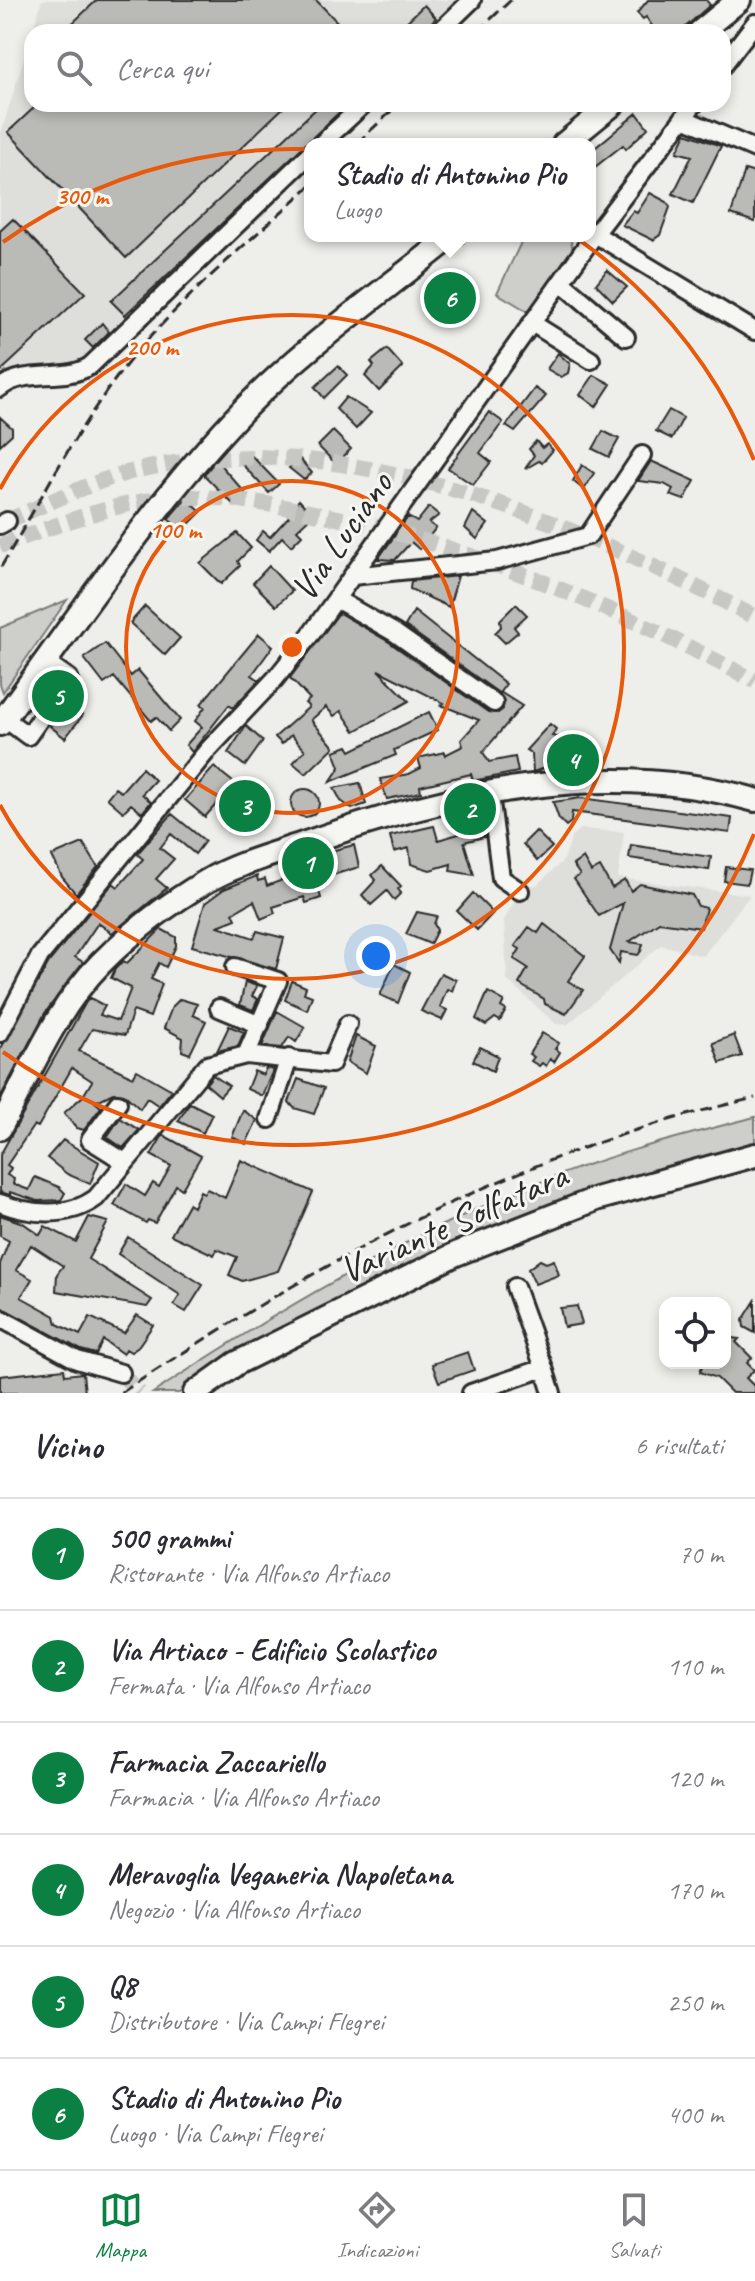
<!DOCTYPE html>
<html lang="it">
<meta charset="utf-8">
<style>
body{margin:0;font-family:Caveat,sans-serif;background:#f2f2f3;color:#2b2b33}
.controls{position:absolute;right:24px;bottom:24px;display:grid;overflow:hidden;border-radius:16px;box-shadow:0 4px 12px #0003}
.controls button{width:72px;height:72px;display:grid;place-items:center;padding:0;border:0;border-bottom:2px solid #e1e1e2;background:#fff;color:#2b2b33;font:40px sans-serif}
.you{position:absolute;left:376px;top:956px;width:28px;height:28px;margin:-20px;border:6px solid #fff;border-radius:50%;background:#1a73e8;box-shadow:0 0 0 12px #1a73e833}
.badge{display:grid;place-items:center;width:52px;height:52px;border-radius:50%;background:#0b8043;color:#fff;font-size:26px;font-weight:700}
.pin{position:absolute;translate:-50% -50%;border:4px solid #fff;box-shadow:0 2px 8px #0006}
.popup{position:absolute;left:304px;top:138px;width:292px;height:104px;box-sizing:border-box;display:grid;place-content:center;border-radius:16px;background:#fff;filter:drop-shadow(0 2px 6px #0005);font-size:26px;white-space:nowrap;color:#7c7c81}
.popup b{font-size:30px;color:#2b2b33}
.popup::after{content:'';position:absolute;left:50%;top:100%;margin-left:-16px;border:16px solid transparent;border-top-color:#fff}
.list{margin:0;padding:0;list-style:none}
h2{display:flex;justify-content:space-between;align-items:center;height:104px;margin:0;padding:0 32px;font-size:34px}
h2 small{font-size:26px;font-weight:400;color:#7c7c81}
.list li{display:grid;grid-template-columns:52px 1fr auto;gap:24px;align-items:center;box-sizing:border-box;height:112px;padding:0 32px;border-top:2px solid #e1e1e2}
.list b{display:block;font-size:30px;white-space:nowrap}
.list p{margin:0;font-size:26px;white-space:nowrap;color:#7c7c81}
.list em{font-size:26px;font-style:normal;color:#7c7c81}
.icon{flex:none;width:44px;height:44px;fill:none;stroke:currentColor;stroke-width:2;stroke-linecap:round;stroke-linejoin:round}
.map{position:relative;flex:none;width:755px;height:1393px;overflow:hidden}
.search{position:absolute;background:#fff;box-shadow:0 4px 12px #0003;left:24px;right:24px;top:24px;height:88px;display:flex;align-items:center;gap:20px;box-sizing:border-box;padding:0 28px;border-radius:24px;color:#7c7c81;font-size:30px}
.sheet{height:776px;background:#fff}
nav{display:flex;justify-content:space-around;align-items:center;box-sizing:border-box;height:112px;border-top:2px solid #e1e1e2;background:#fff;font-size:22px;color:#7c7c81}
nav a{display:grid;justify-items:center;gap:4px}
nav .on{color:#0b8043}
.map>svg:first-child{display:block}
.built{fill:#dededb}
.green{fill:#cececa;stroke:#7c7c7a;stroke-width:2}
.building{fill:#babab7;stroke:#2b2b2b;stroke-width:2}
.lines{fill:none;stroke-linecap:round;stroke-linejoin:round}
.minor-tunnel{stroke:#c7c7c4;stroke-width:16;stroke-dasharray:16 8;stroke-linecap:butt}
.minor-casing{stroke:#2b2b2b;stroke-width:22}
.major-casing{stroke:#2b2b2b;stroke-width:28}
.minor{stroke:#f6f6f2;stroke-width:16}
.major{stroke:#f6f6f2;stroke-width:22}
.rail{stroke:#2b2b2b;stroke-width:3;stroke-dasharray:12 6;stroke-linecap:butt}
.ring{fill:none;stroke:#e8590c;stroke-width:4}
.labels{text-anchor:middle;stroke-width:6;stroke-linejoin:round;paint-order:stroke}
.street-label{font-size:38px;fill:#2b2b2b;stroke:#f6f6f2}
.centre{fill:#e8590c;stroke:#f6f6f2;stroke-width:4}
.ring-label{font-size:24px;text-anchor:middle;font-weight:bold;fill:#e8590c;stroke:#f6f6f2;stroke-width:6;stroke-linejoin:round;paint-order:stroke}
</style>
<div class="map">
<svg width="755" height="1393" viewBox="0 0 755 1393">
<rect width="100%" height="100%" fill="#eeeeea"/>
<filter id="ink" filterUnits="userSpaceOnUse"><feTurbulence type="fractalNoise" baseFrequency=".0125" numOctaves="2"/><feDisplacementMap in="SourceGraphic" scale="16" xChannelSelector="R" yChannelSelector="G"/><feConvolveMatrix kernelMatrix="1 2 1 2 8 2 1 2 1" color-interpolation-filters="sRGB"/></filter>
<g filter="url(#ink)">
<!-- built -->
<path class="built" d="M 42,0 L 462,0 L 429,32 L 32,32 L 32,104 L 353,104 L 82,361 L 37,367 L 6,375 L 0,381 L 0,136 Z
M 580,829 L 624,832 L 618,878 L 750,895 L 703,956 L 661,945 L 567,1025 L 556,1024 L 507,980 L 504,920 L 523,886 L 537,885 L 564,860 L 572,836 Z"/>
<!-- green -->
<path class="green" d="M 524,236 L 570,236 L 574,254 L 532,314 L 497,293 Z
M 67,600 L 3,692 L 0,684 L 0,628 Z
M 755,1117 L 755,1144 L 617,1182 L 442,1249 L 240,1348 L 179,1393 L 153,1393 C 276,1311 402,1237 541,1182 C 610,1154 683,1136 755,1117 Z"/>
<!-- building -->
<path class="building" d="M 97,0 L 316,0 L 347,32 L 63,32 Z
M 648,0 L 706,0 L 710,5 L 680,32 L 656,32 L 646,17 L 643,19 L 637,13 Z
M 424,5 L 436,18 L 421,32 L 396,32 Z
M 38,104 L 287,104 L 126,258 L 8,132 Z
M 321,104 L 348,104 L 125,315 L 111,301 Z
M 637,113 L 648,128 L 626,149 L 623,145 L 590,171 L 590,152 Z
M 686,133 L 721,146 L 693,203 L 673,194 L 692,156 L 677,152 Z
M 745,170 L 755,173 L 755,222 L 731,214 Z
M 650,193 L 667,202 L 670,207 L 660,235 L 653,240 L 622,225 L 633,211 L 637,213 Z
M 13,219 L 85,293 L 0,372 L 0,231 Z
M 607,270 L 627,287 L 613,301 L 596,284 Z
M 102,323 L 109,332 L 93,348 L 85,340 Z
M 387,349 L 403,367 L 379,391 L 365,376 L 374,366 L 371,362 Z
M 558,353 L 570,364 L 568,373 L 561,377 L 547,369 Z
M 338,366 L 347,375 L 324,398 L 315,387 Z
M 594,375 L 611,384 L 596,407 L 580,395 Z
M 535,388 L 546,396 L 515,432 L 506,426 Z
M 346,397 L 371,413 L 356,429 L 336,409 Z
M 669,410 L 683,418 L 672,439 L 656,431 Z
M 489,412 L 503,422 L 480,453 L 491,462 L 473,485 L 448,468 Z
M 0,417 L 12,428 L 12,434 L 0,445 Z
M 333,431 L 351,449 L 336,464 L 318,446 Z
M 603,431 L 619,439 L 609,457 L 593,449 Z
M 536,441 L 542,448 L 547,444 L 553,450 L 542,463 L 539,461 L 525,469 L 534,455 L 529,449 Z
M 247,451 L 279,484 L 269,493 L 238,460 Z
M 299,458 L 312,473 L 304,480 L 289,468 Z
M 216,460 L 247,495 L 235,506 L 204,475 Z
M 651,461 L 695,481 L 684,500 L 670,495 L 673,489 L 664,484 L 638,481 Z
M 582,465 L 594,473 L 584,490 L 573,481 Z
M 186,498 L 201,512 L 182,531 L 168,519 Z
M 299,500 L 313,515 L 297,530 L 302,535 L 291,546 L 282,537 L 269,551 L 256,540 L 263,531 L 270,537 L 293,512 L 290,510 Z
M 429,507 L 439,515 L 429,523 L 436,528 L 419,549 L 411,542 L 395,560 L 378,559 L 408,517 L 417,522 Z
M 473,512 L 488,524 L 477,539 L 465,528 Z
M 237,533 L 251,548 L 238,561 L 240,566 L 221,584 L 200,563 Z
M 269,566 L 292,591 L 276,606 L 253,583 Z
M 458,576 L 449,607 L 410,589 L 411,581 Z
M 516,604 L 527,615 L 514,627 L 518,632 L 505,643 L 495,633 L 501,627 L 500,620 Z
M 145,606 L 180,638 L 165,655 L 130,623 Z
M 414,611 L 506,684 L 500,692 L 522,706 L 483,752 L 489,762 L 515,757 L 518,772 L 473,781 L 471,774 L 420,786 L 421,792 L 387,799 L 380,779 L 409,774 L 421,768 L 418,758 L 445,752 L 445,755 L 463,746 L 461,740 L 479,720 L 441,705 L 444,703 L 378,670 L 409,701 L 355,731 L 341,711 L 334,716 L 326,707 L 311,720 L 334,747 L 306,774 L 293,763 L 305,750 L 291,735 L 282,744 L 275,737 L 309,707 L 305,703 L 310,699 L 290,678 L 339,613 L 389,642 L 488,712 L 498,713 L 503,709 L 500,694 L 405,626 Z
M 259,634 L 273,646 L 252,675 L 259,680 L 233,708 L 229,705 L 192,752 L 186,745 L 202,727 L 195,721 L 205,707 L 201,704 Z
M 105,643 L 131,676 L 138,670 L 180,720 L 169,731 L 156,717 L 151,721 L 114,677 L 104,684 L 84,658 Z
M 73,691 L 84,699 L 76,710 L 83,715 L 65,738 L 50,726 Z
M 429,712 L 438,730 L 394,750 L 396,755 L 330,782 L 340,767 L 334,751 L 348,746 L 351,751 Z
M 550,724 L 556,729 L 552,736 L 571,740 L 577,747 L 578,756 L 533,772 L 532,754 L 526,750 Z
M 246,726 L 263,741 L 245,766 L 228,753 Z
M 214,767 L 252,797 L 253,802 L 247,811 L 244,808 L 237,815 L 219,801 L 205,817 L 185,800 Z
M 142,768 L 155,780 L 142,794 L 151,802 L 142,813 L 131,804 L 123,812 L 107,798 L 115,788 L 121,792 Z
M 360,783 L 366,804 L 352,809 L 341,801 L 334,788 Z
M291 803a14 14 0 1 1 28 0a14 14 0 1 1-28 0Z
M 581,798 L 732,818 L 730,833 L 572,812 L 571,822 L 566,826 L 559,819 L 553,802 Z
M 478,811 L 484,837 L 464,842 L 474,875 L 450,871 L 451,864 L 430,870 L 411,864 L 409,848 L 394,852 L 390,836 L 434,826 L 438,840 L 462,833 L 458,816 Z
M 172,814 L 205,841 L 195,854 L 171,834 L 160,848 L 174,859 L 156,879 L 167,888 L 112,933 L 98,923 L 75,957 L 83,962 L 45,1013 L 0,1098 L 0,1050 L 49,962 L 113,883 L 118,887 L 143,859 L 137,854 Z
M 536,831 L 552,847 L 537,861 L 523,844 Z
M 83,843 L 98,867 L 76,894 L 62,877 L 52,856 Z
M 354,845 L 359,867 L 316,880 L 321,898 L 306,903 L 304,897 L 273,907 L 275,913 L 261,919 L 254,901 L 233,913 L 236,919 L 218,926 L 254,938 L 257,931 L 284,938 L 276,969 L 192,946 L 205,903 L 224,889 L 257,876 L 258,881 L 265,879 L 267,886 L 288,878 L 285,866 L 309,857 L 310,861 L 319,854 Z
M 631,845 L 711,857 L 709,870 L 629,858 Z
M 583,858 L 591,872 L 600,867 L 612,888 L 625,880 L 631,891 L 640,884 L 692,895 L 698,906 L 706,908 L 701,928 L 659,922 L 629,942 L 643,944 L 641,951 L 638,955 L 621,952 L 619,963 L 610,950 L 623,903 L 599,916 L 574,879 L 580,875 L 573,865 Z
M 382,866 L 401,886 L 398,889 L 401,893 L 394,900 L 387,891 L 371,905 L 362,895 L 376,880 L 372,875 Z
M 726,867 L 750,870 L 747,884 L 724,881 Z
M 473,893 L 493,913 L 477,930 L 457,911 Z
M 417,912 L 437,916 L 434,924 L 437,930 L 430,944 L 406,934 Z
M 544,924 L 585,956 L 568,981 L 583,990 L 566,1014 L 545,1004 L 544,999 L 519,984 L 528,968 L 514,959 L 520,949 L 515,946 L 529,927 L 538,933 Z
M 161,929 L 176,937 L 176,946 L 166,967 L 159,963 L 151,979 L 162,984 L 150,1017 L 133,1011 L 125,1035 L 92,1029 L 79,1051 L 133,1077 L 137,1070 L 172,1090 L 159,1106 L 147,1098 L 140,1109 L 124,1094 L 113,1093 L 95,1102 L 101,1107 L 84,1130 L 77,1128 L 64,1113 L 83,1096 L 92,1081 L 72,1068 L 38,1127 L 34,1125 L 7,1165 L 11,1168 L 7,1175 L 14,1179 L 13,1184 L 29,1190 L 35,1177 L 59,1187 L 65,1193 L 61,1200 L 38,1201 L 10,1192 L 10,1195 L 0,1192 L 0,1155 L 86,1002 L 90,998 L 105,1006 L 100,1015 L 118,1021 L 131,988 L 111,978 L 115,969 L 123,961 L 127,963 Z
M 394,964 L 410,972 L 398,1003 L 380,995 Z
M 441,973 L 456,980 L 452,991 L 447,989 L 440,1007 L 447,1010 L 442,1020 L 421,1011 Z
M 292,981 L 306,987 L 304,993 L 312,996 L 307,1010 L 285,1000 Z
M 245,982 L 257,986 L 252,996 L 258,999 L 253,1010 L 240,1005 Z
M 488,992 L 504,1001 L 501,1007 L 506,1010 L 500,1021 L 495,1018 L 486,1025 L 476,1019 Z
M 180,999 L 197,1004 L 193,1015 L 206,1021 L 190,1054 L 182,1051 L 183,1038 L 164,1028 L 172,1007 Z
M 277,1011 L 305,1027 L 296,1042 L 289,1037 L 282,1048 L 262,1046 Z
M 229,1026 L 244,1032 L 238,1046 L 217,1051 Z
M 542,1033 L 559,1043 L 555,1049 L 560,1052 L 554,1062 L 550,1059 L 546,1066 L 542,1063 L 539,1066 L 531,1061 L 534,1057 L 529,1054 Z
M 734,1035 L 742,1056 L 720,1063 L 713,1043 Z
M 356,1036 L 376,1046 L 366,1073 L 347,1062 Z
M 480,1047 L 498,1056 L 493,1071 L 473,1061 Z
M 266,1068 L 273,1070 L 262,1096 L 247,1089 L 254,1071 L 263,1075 Z
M 213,1075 L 229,1086 L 220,1096 L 206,1084 Z
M 298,1079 L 324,1088 L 314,1114 L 294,1108 L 289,1102 Z
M 190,1103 L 212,1114 L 203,1133 L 178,1121 Z
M 243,1110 L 257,1120 L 246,1144 L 232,1137 Z
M 120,1118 L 139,1130 L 123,1148 L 107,1137 Z
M 163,1135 L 201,1156 L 182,1189 L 176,1185 L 155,1223 L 148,1220 L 146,1223 L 114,1205 L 126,1184 L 145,1196 L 153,1183 L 159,1187 L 171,1166 L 151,1155 Z
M 63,1140 L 99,1162 L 90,1184 L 67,1174 L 47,1158 Z
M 241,1160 L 313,1192 L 278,1271 L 242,1281 L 229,1275 L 237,1257 L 217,1249 L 214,1255 L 171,1235 L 188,1204 L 193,1207 L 200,1191 L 204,1193 L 207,1189 L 225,1198 Z
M 0,1215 L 23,1223 L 40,1235 L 45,1226 L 76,1242 L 89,1217 L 108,1222 L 88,1259 L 152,1300 L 147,1307 L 56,1291 L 57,1274 L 63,1266 L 31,1245 L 16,1270 L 32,1279 L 21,1297 L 55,1316 L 57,1324 L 80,1335 L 90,1317 L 124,1333 L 137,1315 L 153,1325 L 137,1348 L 131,1352 L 126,1349 L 123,1354 L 103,1340 L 96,1354 L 81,1350 L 0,1307 L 0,1264 L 9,1241 L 0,1236 Z
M 128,1237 L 203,1285 L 186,1312 L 174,1305 L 180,1295 L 118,1254 Z
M 540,1260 L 546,1263 L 554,1260 L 559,1275 L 535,1284 L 528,1269 Z
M 755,1301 L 755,1333 L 744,1327 L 743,1320 Z
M 577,1306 L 582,1324 L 564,1327 L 560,1308 Z
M 725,1337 L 739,1339 L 736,1342 L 752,1358 L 747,1363 L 754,1370 L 746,1378 L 755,1387 L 755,1393 L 732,1393 L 717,1378 L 700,1372 L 703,1363 L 725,1363 Z
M 468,1352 L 474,1370 L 439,1382 L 432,1364 Z
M 64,1369 L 65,1375 L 83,1373 L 85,1393 L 0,1393 L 0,1376 Z"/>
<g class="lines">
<!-- minor-tunnel -->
<path class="minor-tunnel" d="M 7,521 C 51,502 96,479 143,469 C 347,422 577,525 755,617
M 0,546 C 49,528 99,508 151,500 C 205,492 261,502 314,513 C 469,545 615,607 755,681
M 121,1373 L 139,1393"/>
<!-- minor casing -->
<g class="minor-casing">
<path id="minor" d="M 439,32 L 472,0
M 723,65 L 755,23
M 683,118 L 755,149
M 321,144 L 364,104
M 595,234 L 755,331
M 561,282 L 626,337
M 532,323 L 591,360
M 0,388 C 26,367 62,383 90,366 L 310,154
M 0,525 L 7,521
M 352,576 L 497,561 L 588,536 L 642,455
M 336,599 L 395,633 L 494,703
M 4,718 L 28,736 L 69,678 L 46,662
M 490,795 L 501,878 L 520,891
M 235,967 L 278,981 L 246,1055
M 219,1008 L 260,1025
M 0,1033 L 40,956 L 207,751 L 275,679 L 311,634 L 595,234 L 694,104
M 118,1103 L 90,1140 L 125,1162
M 269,1119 L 289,1058
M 0,1203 C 31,1215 69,1218 96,1198 L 207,1065 L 246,1055 L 331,1064 L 348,1024
M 515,1287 L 544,1368
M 0,1318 L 77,1360 L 121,1373
M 471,1393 L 544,1368 L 552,1393"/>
</g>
<!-- major casing -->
<g class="major-casing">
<path id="major" d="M 700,32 L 739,0
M 564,144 L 613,104
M 0,724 C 79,617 153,503 246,407 C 308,344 383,292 452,236
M 0,1128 C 30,1073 56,1008 101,963 C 132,932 169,903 207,881 C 236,864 271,855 303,844 C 446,793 606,757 755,800
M 195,1393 L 237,1363 L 456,1254 L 596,1199 L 755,1155"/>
</g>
<!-- minor -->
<use href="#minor" class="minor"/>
<!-- major -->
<use href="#major" class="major"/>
<!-- rail -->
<path class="rail" d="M 477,32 L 511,0
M 356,144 L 399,104
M 1,567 C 45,493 85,411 142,346 C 193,288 253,238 310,186
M 121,1393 C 323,1260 517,1151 755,1098"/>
</g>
</g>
<!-- distance rings -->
<g class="ring">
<circle cx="292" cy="647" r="166"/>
<path d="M0 489A332 332 0 1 1 0 805"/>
<path d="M754 834A498 498 0 0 1 3 1052M3 242A498 498 0 0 1 754 460"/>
</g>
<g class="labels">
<!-- street labels -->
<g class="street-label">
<text transform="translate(341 536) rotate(-55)" y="13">Via Luciano</text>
<text transform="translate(453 1222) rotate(-24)" y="13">Variante Solfatara</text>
</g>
</g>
<circle cx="292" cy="647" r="12" class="centre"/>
<g class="ring-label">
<text x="82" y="204">300 m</text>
<text x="152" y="355">200 m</text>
<text x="175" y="538">100 m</text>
</g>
</svg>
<div class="controls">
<button><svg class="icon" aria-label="locate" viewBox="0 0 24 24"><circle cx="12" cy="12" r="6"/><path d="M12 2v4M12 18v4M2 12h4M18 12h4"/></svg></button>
</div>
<div class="you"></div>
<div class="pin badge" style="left:308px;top:863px">1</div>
<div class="pin badge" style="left:470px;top:809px">2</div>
<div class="pin badge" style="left:245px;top:806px">3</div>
<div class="pin badge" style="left:573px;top:760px">4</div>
<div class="pin badge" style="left:58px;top:696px">5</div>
<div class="pin badge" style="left:450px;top:298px">6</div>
<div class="popup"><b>Stadio di Antonino Pio</b>Luogo</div>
<div class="search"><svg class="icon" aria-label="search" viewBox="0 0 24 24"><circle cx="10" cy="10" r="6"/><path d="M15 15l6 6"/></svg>Cerca qui</div>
</div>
<section class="sheet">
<h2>Vicino<small>6 risultati</small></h2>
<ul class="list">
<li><span class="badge">1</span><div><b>500 grammi</b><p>Ristorante · Via Alfonso Artiaco</p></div><em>70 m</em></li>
<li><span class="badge">2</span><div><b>Via Artiaco - Edificio Scolastico</b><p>Fermata · Via Alfonso Artiaco</p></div><em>110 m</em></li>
<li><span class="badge">3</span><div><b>Farmacia Zaccariello</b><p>Farmacia · Via Alfonso Artiaco</p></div><em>120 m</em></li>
<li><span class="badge">4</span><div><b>Meravoglia Veganeria Napoletana</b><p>Negozio · Via Alfonso Artiaco</p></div><em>170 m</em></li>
<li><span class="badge">5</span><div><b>Q8</b><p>Distributore · Via Campi Flegrei</p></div><em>250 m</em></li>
<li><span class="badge">6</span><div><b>Stadio di Antonino Pio</b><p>Luogo · Via Campi Flegrei</p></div><em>400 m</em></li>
</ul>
</section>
<nav>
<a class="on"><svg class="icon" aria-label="map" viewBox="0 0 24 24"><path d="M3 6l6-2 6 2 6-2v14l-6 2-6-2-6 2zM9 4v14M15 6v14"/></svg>Mappa</a>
<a><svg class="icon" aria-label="directions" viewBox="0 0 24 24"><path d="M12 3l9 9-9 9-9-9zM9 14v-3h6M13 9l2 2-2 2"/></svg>Indicazioni</a>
<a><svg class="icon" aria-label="saved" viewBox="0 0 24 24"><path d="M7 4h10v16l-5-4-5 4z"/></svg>Salvati</a>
</nav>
